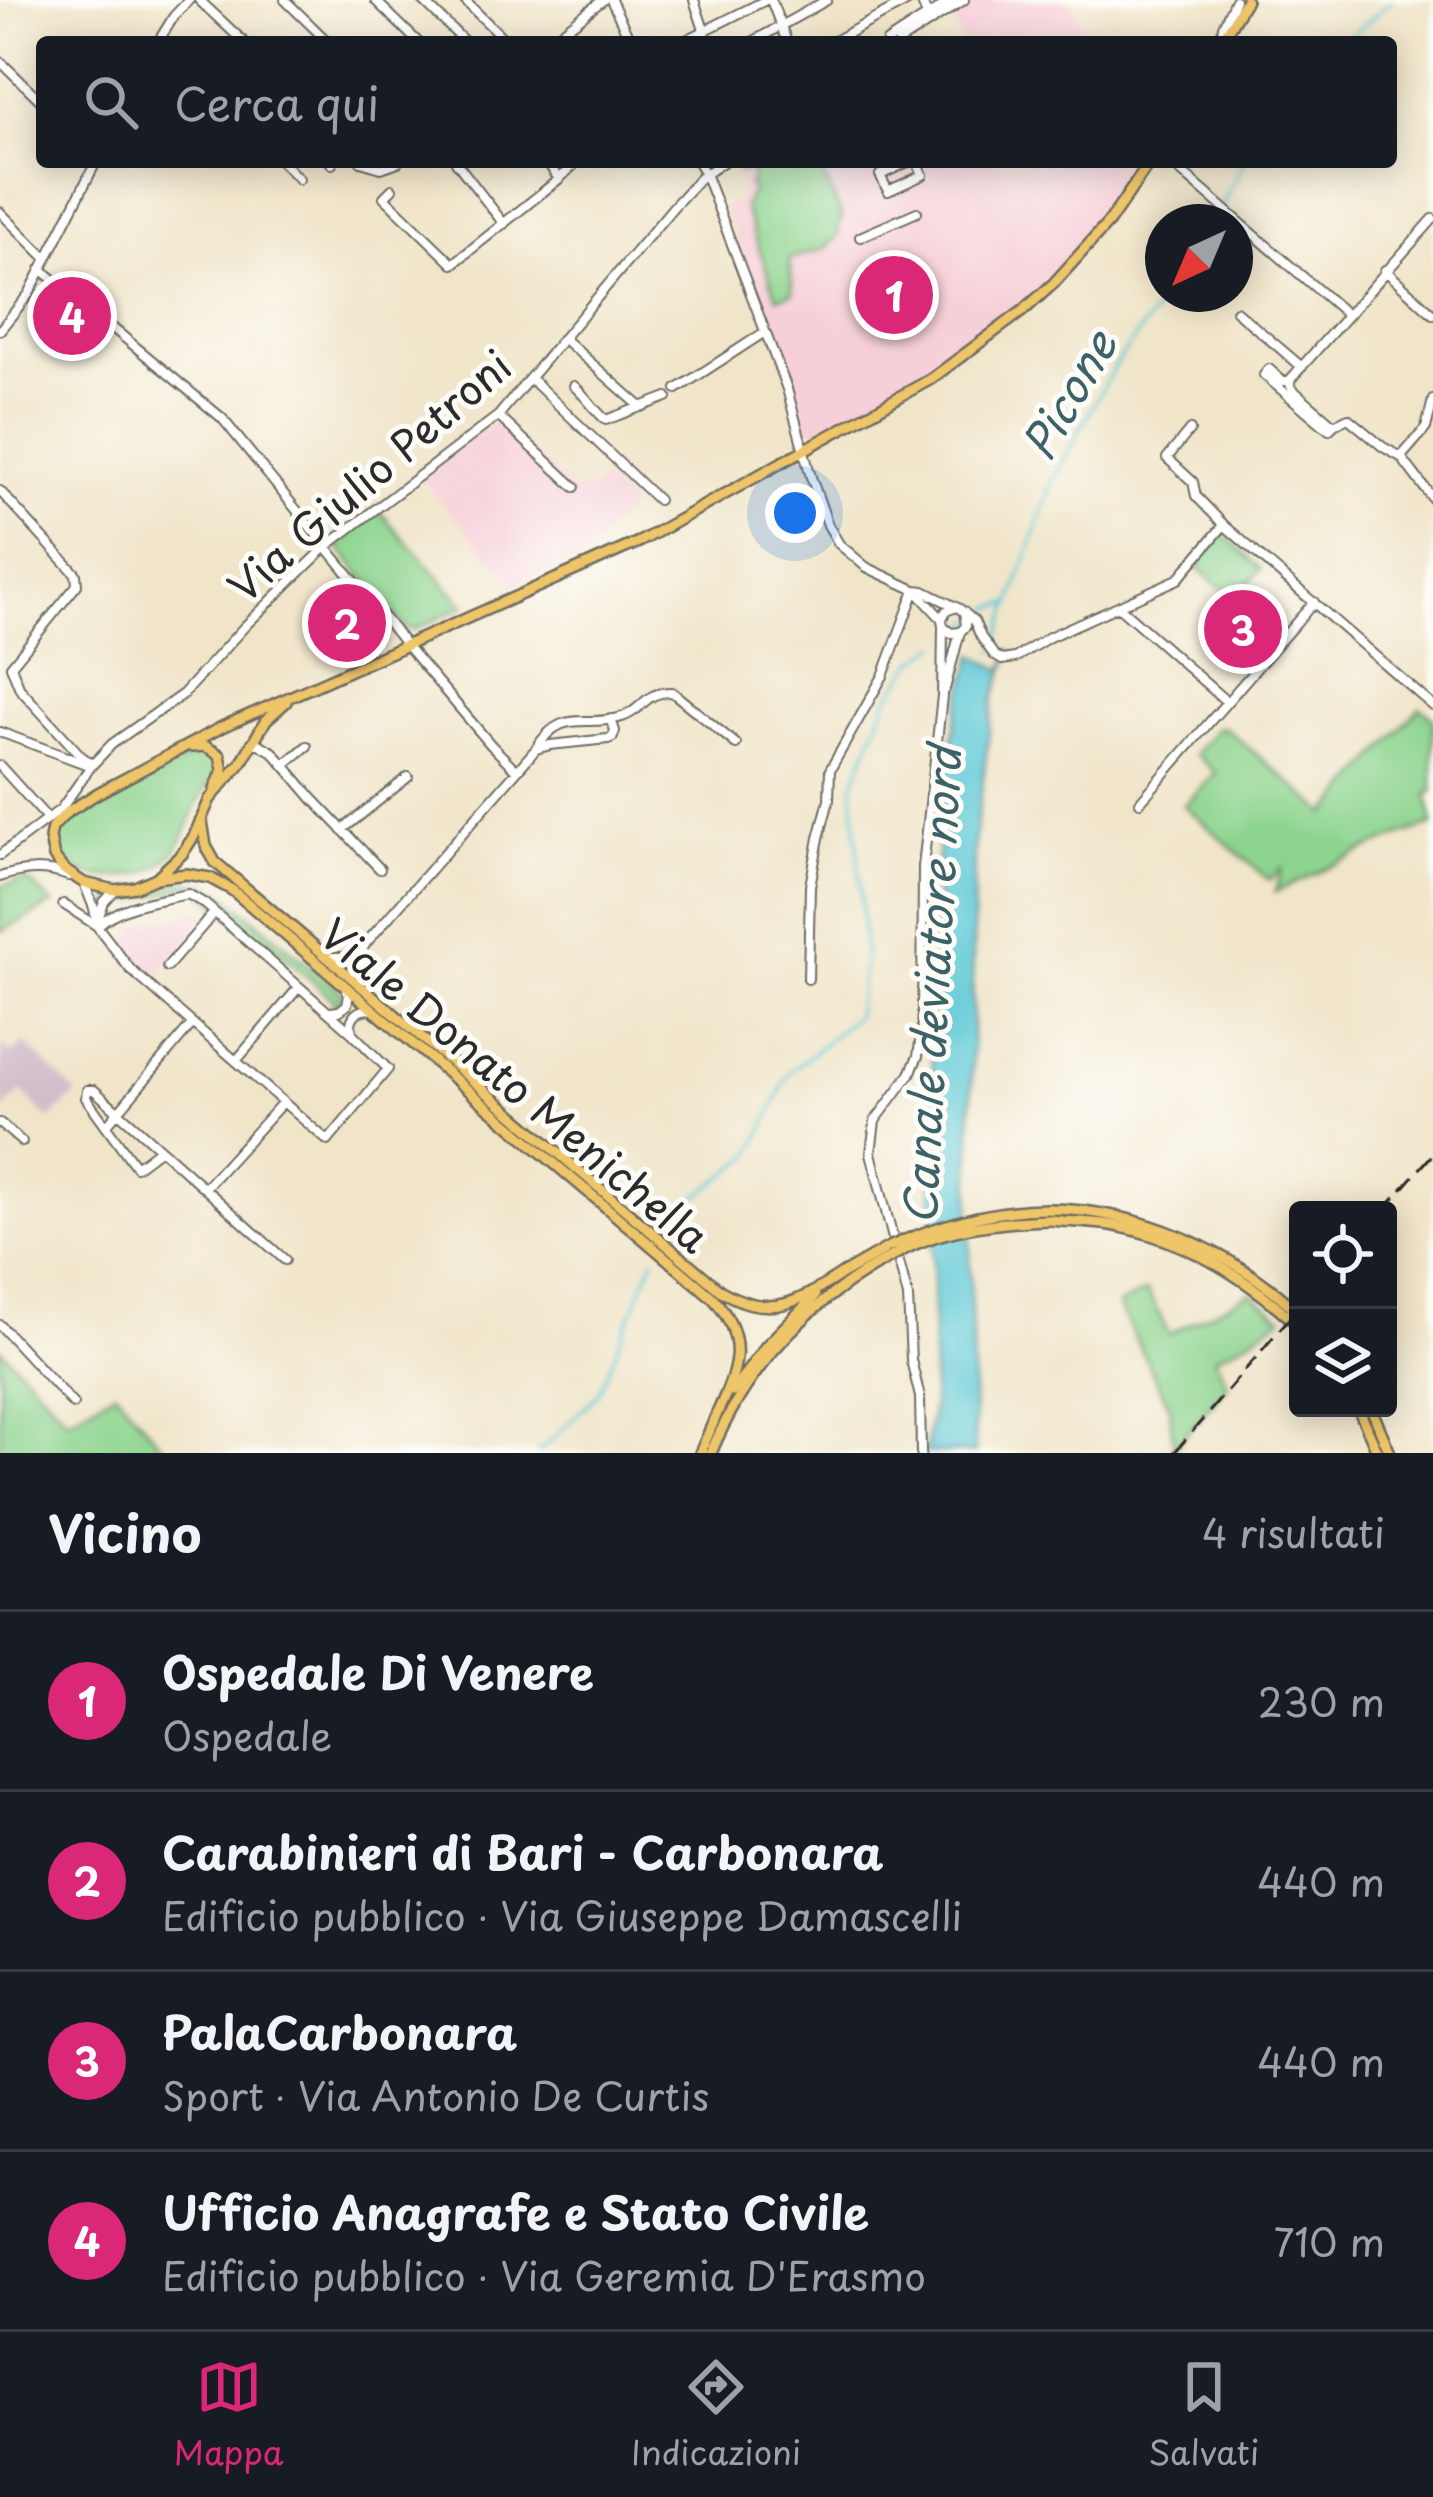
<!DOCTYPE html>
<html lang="it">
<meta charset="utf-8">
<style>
body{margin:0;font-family:"Playpen Sans",sans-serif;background:#20242c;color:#f1f3f6}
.controls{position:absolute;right:36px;bottom:36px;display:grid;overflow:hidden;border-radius:12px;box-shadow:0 6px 30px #0003}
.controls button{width:108px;height:108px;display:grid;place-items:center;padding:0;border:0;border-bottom:3px solid #363941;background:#171b24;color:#f1f3f6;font:60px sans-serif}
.compass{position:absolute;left:1145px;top:204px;width:108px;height:108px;border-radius:50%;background:#171b24;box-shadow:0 6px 30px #0003;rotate:224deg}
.you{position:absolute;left:795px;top:513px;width:42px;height:42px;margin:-30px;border:9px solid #fff;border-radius:50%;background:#1a73e8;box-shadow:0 0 0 18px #1a73e833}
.badge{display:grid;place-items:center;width:78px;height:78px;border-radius:50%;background:#db2777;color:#fff;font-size:39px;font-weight:700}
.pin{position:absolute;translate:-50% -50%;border:6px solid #fff;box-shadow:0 3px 12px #0006}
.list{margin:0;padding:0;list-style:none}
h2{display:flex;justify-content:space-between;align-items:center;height:156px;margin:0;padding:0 48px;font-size:51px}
h2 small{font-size:39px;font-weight:400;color:#9ea1a6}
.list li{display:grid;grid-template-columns:78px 1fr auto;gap:36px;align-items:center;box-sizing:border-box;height:180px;padding:0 48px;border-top:3px solid #363941}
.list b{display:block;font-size:45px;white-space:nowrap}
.list p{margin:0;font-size:39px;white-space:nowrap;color:#9ea1a6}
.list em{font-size:39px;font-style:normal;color:#9ea1a6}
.icon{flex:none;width:66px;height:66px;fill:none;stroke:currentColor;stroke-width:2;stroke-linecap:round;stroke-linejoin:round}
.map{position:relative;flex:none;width:1433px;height:1453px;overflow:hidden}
.search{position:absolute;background:#171b24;box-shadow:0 6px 30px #0003;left:36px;right:36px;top:36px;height:132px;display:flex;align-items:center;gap:30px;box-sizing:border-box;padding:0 42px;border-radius:12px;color:#9ea1a6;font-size:45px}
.sheet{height:876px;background:#171b24}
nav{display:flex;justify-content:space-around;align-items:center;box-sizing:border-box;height:168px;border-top:3px solid #363941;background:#171b24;font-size:33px;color:#9ea1a6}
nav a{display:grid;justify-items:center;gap:6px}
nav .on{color:#db2777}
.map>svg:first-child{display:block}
.built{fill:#f6cfd8}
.industrial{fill:#d1bdca}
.green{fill:#8dd48f;stroke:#5c805d;stroke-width:3}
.water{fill:#5dc9d6;stroke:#447a80;stroke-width:3}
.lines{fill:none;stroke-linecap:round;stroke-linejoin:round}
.stream{stroke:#5dc9d6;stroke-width:3}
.minor-casing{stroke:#706c62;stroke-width:12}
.major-casing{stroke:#706c62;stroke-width:14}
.minor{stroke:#fff;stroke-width:8}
.major{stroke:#eec569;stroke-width:9}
.rail{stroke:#2b2b2b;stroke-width:3;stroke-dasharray:18 9;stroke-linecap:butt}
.major-bridge-casing{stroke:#706c62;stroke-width:14;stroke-linecap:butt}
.major-bridge{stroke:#eec569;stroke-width:9}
.labels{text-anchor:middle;stroke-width:10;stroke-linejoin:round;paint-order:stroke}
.street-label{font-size:42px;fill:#2b2b2b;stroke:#fdfcf7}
.water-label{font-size:45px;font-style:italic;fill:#3c6267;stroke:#fdfcf7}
</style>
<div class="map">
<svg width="1433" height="1453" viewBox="0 0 1433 1453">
<rect width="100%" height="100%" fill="#fdfcf7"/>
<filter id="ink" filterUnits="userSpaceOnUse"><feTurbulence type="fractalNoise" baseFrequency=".00833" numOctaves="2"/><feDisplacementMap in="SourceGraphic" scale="24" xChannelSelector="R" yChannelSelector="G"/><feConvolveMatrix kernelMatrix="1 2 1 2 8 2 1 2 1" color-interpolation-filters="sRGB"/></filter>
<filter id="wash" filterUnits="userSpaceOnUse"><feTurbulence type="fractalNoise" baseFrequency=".004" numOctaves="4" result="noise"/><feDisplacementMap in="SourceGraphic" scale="48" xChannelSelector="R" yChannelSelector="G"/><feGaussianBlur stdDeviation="2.7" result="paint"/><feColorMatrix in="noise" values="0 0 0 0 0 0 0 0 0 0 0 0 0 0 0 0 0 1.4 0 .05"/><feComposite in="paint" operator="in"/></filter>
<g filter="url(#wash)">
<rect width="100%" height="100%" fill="#f0e5c9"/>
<!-- built -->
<path class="built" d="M 976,0 L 1069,0 L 1091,40 L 1101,36 L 1110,42 L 962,42 L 950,16 Z
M 736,162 L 1140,162 L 1100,225 L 1060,268 L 1023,302 L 916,381 L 818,430 L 808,428 L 804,423 L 794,386 L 723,207 L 740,199 L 737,195 L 741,189 L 740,172 Z
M 498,420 L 576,492 L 581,488 L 587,494 L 604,479 L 632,506 L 581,559 L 515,585 L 421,479 Z
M 202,911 L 208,916 L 150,983 L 118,950 L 140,925 Z"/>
<!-- industrial -->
<path class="industrial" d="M 24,1042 L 77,1094 L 49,1120 L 22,1092 L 0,1112 L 0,1043 L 12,1054 Z"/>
<!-- green -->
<path class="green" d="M 736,162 L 817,162 L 842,216 L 838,227 L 839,235 L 824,249 L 789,259 L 793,293 L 777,298 L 744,207 L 753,189 L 749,186 L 752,177 L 749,168 L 740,172 Z
M 379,511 L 465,606 L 413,630 L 405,628 L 338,547 L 345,537 Z
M 1223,534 L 1261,569 L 1234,599 L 1196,566 Z
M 1420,707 L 1433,718 L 1433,792 L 1427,794 L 1433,825 C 1377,840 1328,870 1275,892 L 1282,868 L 1269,880 L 1184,806 L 1216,773 L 1195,754 L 1217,727 L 1221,730 L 1224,727 L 1327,814 Z
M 199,753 C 212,755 216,760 217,773 C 211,784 202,793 197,804 C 187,825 185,844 166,860 C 121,899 21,867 68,820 Z
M 26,879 L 53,904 L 0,932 L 0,887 Z
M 181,882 L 204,884 L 224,894 L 342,993 L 342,1002 L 333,1004 L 335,1001 L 274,947 L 270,950 L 196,886 L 106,906 L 118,898 Z
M 1147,1291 L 1169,1334 L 1251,1292 L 1282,1317 L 1250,1339 L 1215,1357 L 1228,1385 L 1173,1449 L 1170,1407 L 1118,1305 Z
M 0,1348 L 68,1420 L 115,1391 L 168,1453 L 0,1453 Z"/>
<!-- water -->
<path class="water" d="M 1012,649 L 994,698 L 974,844 L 970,1265 L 975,1453 L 925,1453 L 933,1402 L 932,1087 L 935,903 L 941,803 L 958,708 L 974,655 L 1003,670 Z"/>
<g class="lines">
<!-- stream -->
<path class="stream" d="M 1345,42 L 1392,0
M 1213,222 L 1244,162
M 967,626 L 994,607 L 1011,603
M 995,651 L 1053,481 L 1116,363 L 1168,294
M 666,1229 L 671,1216 L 751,1156 L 789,1073 L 856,1016 L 865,956 L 853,785 L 887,700 L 914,662 L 939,645
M 538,1453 L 598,1394 L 654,1259"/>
</g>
</g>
<g filter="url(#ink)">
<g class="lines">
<!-- minor casing -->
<g class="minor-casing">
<path id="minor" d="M 199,0 L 244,42
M 285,0 L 328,42
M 375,0 L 418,42
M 422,0 L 465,42
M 464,0 L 507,42
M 611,0 L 631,42
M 694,0 L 708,42
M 771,0 L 787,42
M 921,0 L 927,16
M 1221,38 L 1223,26 L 1235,0
M 158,42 L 174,16 L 189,0
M 549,42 L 603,0
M 682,42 L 766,0
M 752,42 L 827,0
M 832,42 L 910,0
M 887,42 L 952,0
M 899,42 L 964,0
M 0,61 L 42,102
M 282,162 L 299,179
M 330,162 L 332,164
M 361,162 L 381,168 L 398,162
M 456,162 L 504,224
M 547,162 L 559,179
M 698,162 L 706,176 L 787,389 L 811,477 L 828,525 L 839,544 L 866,567 L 915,590 L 924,591 L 960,609 L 974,621 L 981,637 L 994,655 L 1002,660 L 1015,658 L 1049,637 L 1178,579 L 1224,525
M 908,162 L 880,175 L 888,191 L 923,175 L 917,162
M 1170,162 L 1346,314
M 392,189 L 384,197 L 453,264 L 559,179 L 577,162
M 0,212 L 47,259
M 860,237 L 917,212
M 41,269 L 222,418 L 406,645 L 491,745 L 517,771
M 1385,270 L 1433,314
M 1236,311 L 1302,367
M 0,330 L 29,294 L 96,162
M 564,339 L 641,407
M 1269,369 L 1282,381 L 1289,381 L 1292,389 L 1334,425 L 1329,430 L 1264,375 Z
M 530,378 L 658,500
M 1289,381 L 1433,219
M 574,386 C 587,397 593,409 606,420 L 667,397
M 677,389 L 765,332
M 1433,400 L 1426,428 L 1401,457 L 1433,499
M 498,416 L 575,487
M 1334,425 L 1348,418 L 1383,447 L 1401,457
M 1190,430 L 1167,458 L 1193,482 L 1196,496 L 1224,525 L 1433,706
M 0,491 L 76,574 L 77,585 L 11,666 L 20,689 L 82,757 L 93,764
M 916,591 L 942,619
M 1118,606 L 1227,702
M 954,608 L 946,611 L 942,619 L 943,627 L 951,633 L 960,632 L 966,626 L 964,612
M 945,689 L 960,632
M 611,719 L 615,731 L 613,737 L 608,739 L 550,745 L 536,749 C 562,706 584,729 622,717 C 644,710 643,692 672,692 L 736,744
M 0,732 L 88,765
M 251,744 L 259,744 L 273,752 L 313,799 L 380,869
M 284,765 L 307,746
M 0,766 L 47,818
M 1140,802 L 1314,602
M 61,809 L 91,766 L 112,744 L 183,694 L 245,626 L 327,546 L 498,416 L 674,206 L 701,177 L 723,162
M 342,830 L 408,777
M 0,855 L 61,809
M 0,877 C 24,869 44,867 68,876
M 84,883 L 94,908 L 97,926
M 63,904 L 97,926 L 130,969 L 328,1141 L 388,1069 L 352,1033 L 205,904 L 188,894 C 157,901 121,904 97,926
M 98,919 L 104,902 L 115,890
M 330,957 L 344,957 L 360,947
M 167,967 L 214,913
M 808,979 L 810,886 L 819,838 L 829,800 L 830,770 L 883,676 L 915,590
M 356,980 L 354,965 L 366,943 L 536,749
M 330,1012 L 339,1011 L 347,1005 L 349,994 L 344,986
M 352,1032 C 348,1017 358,1007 373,1010
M 236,1061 L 299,987
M 87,1090 L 94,1090 L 285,1260
M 87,1090 L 86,1098 L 136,1167 L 160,1149
M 0,1123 L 22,1142
M 106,1126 L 192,1024
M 205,1188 L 283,1102
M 0,1325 L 73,1404
M 921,1453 L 920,1397 L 911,1360 L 908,1297 L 871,1153 L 875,1121 L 910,1074 L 918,1056 L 922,1029 L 923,867 L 942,696 L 943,627"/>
</g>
<!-- major casing -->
<g class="major-casing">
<path id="major" d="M 1221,42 L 1246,0
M 192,747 L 205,746 L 220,755 L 223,770 L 215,789
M 202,821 L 206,846 L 215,862 L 721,1291 C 772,1321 800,1301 845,1272
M 156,878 L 182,854 L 194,836 L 210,799 L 241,763 L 266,720 L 286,702
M 1049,1209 C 1141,1210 1231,1250 1298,1312
M 1049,1220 C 1071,1222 1094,1222 1116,1226 C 1185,1239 1247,1278 1298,1325
M 842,1274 L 889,1247
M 732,1392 L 766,1346 L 815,1296
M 1358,1408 L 1378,1453
M 1371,1408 L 1390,1453
M 714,1420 C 735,1374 752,1342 713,1298 L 232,890 L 210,878 L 186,874 L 156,878 L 135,887 L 115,890 L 84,883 L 63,869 L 54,857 L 50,838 L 52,828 L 66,813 L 98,793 L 222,727 L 641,541 L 931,379 L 1024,310 L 1054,283 L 1109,222 L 1150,162
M 700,1453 L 716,1416
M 711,1453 C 747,1367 808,1301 891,1257"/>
</g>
<!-- minor -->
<use href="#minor" class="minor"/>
<!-- major -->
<use href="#major" class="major"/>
<!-- rail -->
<path class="rail" d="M 1384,1210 L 1433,1154
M 1174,1453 L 1298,1308"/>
<!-- major-bridge casing -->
<g class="major-bridge-casing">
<path id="major-bridge" d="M 889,1247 C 940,1224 993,1209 1049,1209
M 891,1257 C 937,1228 996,1222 1049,1220"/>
</g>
<!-- major-bridge -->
<use href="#major-bridge" class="major-bridge"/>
</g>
</g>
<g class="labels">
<!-- street labels -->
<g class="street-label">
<text transform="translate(370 477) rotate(-41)" y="15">Via Giulio Petroni</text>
<text transform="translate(514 1086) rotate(40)" y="15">Viale Donato Menichella</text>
</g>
<!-- water labels -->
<g class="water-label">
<text transform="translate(1070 395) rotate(-60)" y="16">Picone</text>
<text transform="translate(933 986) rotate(-87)" y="16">Canale deviatore nord</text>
</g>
</g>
</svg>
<div class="controls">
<button><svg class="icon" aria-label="locate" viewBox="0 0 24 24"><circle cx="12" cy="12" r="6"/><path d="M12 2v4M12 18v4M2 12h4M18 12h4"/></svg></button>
<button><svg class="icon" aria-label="layers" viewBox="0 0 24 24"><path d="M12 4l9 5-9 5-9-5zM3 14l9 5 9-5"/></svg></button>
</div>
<svg class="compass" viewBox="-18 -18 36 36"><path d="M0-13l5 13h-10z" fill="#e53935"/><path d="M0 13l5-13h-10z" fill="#9ea1a6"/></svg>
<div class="you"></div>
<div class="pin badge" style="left:894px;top:295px">1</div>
<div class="pin badge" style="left:347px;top:623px">2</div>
<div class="pin badge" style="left:1243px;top:629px">3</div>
<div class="pin badge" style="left:72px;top:316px">4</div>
<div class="search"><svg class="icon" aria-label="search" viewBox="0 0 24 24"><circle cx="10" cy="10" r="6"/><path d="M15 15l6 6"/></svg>Cerca qui</div>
</div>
<section class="sheet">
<h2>Vicino<small>4 risultati</small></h2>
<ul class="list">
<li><span class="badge">1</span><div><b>Ospedale Di Venere</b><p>Ospedale</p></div><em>230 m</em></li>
<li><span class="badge">2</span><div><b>Carabinieri di Bari - Carbonara</b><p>Edificio pubblico · Via Giuseppe Damascelli</p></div><em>440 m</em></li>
<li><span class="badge">3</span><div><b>PalaCarbonara</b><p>Sport · Via Antonio De Curtis</p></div><em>440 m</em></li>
<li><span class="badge">4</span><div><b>Ufficio Anagrafe e Stato Civile</b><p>Edificio pubblico · Via Geremia D'Erasmo</p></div><em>710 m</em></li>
</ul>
</section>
<nav>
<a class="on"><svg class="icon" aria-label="map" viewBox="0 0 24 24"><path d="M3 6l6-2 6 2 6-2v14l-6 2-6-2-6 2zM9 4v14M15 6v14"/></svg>Mappa</a>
<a><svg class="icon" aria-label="directions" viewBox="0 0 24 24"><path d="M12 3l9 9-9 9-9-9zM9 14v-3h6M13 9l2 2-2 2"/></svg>Indicazioni</a>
<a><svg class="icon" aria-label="saved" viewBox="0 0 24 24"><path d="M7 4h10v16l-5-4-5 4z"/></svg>Salvati</a>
</nav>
